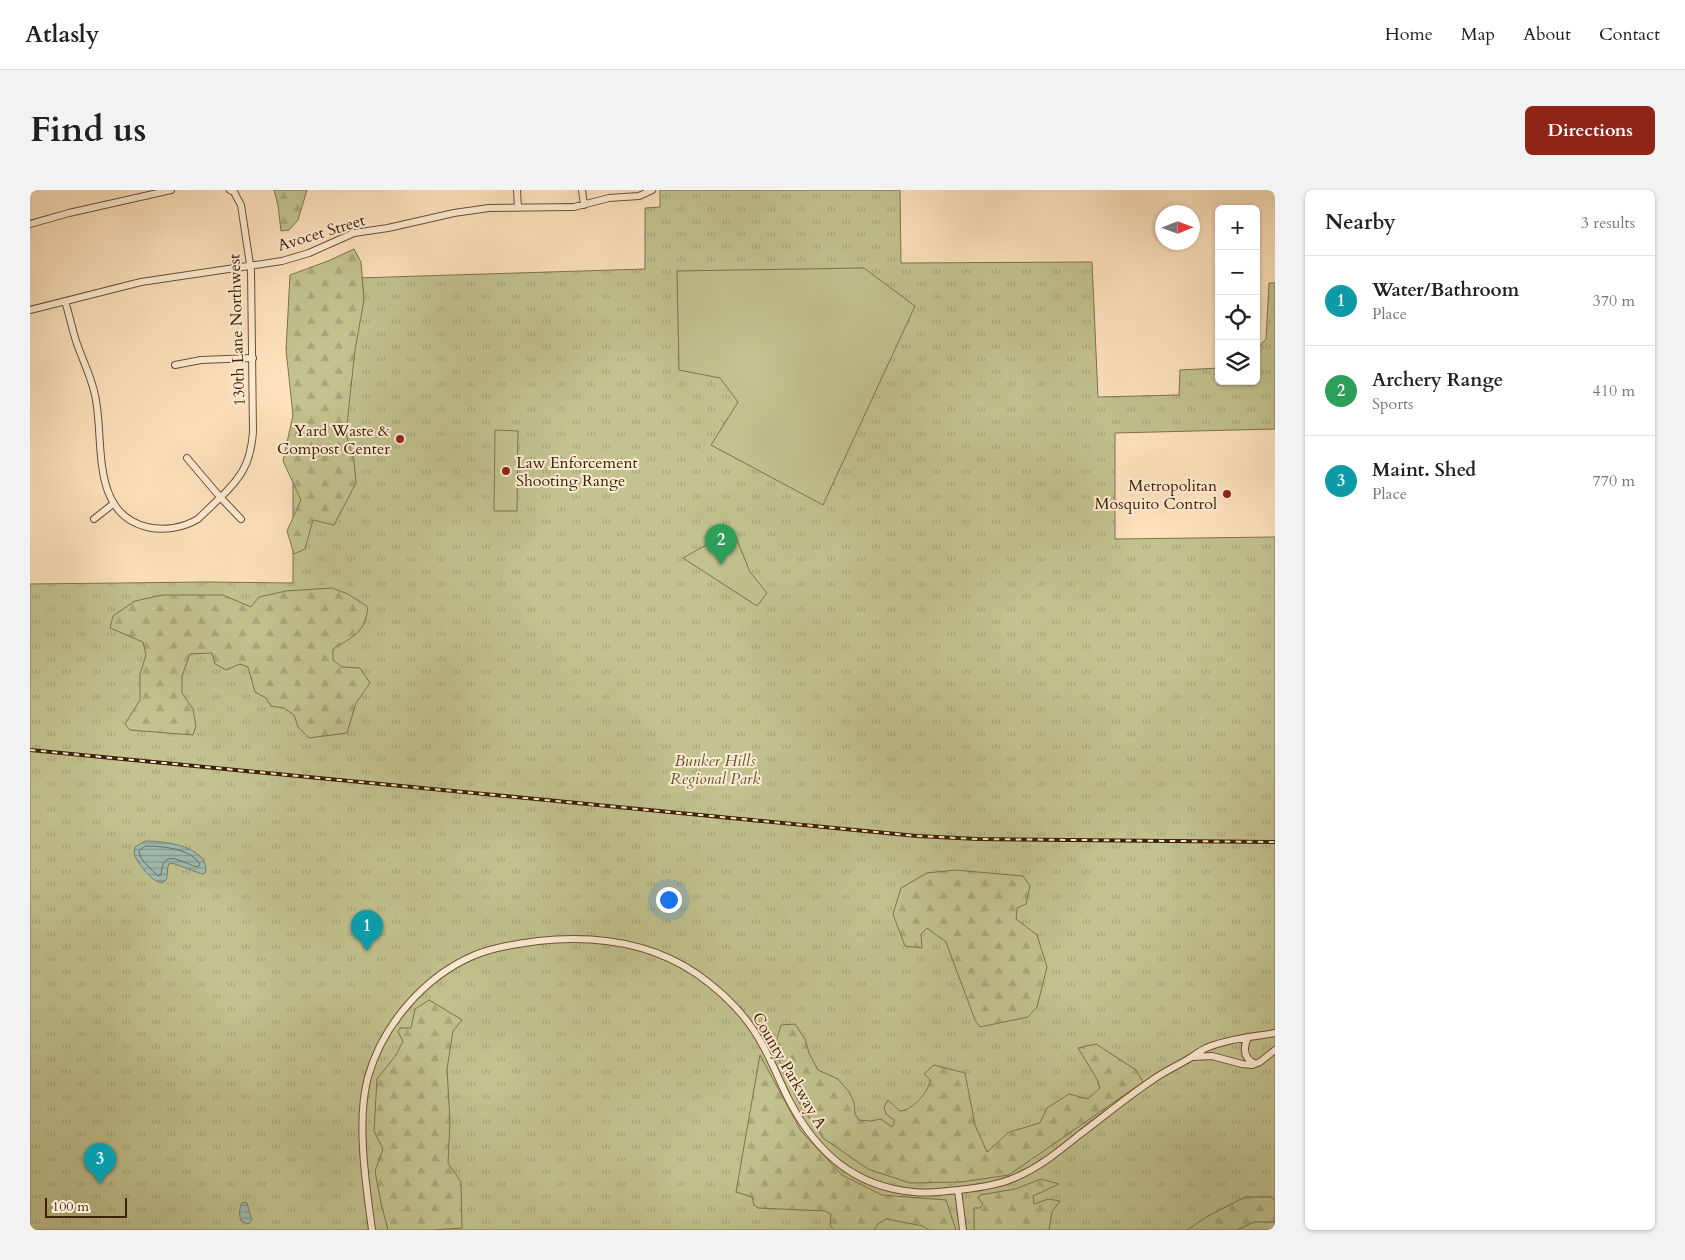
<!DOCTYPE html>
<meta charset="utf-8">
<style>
body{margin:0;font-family:Cardo,serif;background:#f2f2f2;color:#202124}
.controls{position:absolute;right:15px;top:15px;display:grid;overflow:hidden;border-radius:8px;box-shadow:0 1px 4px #0004}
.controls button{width:45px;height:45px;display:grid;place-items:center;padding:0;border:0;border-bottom:1px solid #e0e0e0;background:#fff;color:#202124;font:25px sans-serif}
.compass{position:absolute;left:1125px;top:15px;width:45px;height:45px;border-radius:50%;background:#fff;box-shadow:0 1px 4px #0004;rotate:89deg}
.scale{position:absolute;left:15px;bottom:12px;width:82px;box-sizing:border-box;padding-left:5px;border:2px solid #3d2007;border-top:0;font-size:14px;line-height:18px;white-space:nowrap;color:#3d2007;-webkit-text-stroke:4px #feedd5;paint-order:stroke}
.you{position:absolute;left:638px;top:709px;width:18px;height:18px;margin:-12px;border:4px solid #fff;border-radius:50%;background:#1a73e8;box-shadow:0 0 0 8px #1a73e833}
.badge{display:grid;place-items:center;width:32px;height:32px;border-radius:50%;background:#8f2418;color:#fff;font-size:16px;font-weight:700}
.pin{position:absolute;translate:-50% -41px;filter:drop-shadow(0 1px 2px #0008)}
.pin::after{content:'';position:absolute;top:26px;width:18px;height:15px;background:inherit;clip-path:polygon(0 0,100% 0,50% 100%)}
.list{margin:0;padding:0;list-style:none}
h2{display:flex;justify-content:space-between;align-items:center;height:65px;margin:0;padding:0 20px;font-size:21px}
h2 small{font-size:16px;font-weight:400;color:#757577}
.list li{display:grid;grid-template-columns:32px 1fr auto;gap:15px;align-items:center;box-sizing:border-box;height:90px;padding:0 20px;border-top:1px solid #e0e0e0}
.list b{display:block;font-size:19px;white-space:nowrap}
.list p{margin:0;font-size:16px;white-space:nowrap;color:#757577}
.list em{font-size:16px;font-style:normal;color:#757577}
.icon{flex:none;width:28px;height:28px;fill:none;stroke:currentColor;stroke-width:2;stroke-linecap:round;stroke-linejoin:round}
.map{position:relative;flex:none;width:1245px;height:1040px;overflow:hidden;border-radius:8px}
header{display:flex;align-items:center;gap:30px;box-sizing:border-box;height:70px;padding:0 25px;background:#fff;border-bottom:1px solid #e0e0e0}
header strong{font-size:24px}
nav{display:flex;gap:28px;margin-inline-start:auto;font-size:18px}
.intro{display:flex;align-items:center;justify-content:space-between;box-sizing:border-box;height:120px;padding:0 30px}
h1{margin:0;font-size:35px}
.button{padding:12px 22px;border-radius:8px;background:#8f2418;color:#fff;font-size:18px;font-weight:700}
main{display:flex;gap:30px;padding:0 30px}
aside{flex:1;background:#fff;border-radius:8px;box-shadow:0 1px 4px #0004}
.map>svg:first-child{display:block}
.grass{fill:url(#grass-tufts);stroke:#80724c}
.forest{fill:url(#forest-firs);stroke:#80724c}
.garden{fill:#c2c390;stroke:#80724c}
.water{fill:url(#water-rules);stroke:#787f6f}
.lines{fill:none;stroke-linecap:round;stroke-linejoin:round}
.shore{stroke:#6e6f5e;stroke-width:1}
.street-casing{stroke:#6d5135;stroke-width:8}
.street{stroke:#feedd5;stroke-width:6}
.rail-casing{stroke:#3d2007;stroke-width:4}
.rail{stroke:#feedd5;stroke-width:2;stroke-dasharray:5.5;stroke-linecap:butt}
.poi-dot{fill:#8f2418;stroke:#feedd5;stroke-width:2}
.labels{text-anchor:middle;stroke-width:4;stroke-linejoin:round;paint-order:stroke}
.street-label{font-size:16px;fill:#3d2007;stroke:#feedd5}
.poi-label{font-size:16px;fill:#3d2007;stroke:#feedd5;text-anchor:end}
.park-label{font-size:16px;font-style:italic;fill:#655130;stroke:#feedd5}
</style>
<header>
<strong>Atlasly</strong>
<nav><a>Home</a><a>Map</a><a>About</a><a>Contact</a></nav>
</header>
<div class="intro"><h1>Find us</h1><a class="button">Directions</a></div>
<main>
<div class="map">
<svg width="1245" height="1040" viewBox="0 0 1245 1040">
<defs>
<pattern id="grass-tufts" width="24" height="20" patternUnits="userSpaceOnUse" patternTransform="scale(1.25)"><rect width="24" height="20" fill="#c2c390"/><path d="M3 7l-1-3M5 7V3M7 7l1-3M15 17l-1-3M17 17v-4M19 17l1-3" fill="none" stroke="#a8a77b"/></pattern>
<pattern id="forest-firs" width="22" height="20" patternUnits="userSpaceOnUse" patternTransform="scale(1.25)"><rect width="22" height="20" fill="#c2c390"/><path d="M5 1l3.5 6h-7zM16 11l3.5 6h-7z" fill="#a8a77b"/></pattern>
<pattern id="water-rules" width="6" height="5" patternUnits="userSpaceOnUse" patternTransform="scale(1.25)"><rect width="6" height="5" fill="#a0beb5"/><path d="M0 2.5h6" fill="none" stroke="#849a91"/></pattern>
</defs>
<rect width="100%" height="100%" fill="#fee3be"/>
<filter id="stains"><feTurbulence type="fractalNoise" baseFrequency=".004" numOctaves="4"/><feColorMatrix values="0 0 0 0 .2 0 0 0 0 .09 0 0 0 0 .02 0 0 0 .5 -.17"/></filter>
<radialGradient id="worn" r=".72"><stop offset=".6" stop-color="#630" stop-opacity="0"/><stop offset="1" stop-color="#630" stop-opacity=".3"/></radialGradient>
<!-- grass -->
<path class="grass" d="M 630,0 L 870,0 L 871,73 L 1062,72 L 1068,207 L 1149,205 L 1150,180 L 1189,178 L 1189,191 L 1226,191 L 1226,160 L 1236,149 L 1239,93 L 1245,93 L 1245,239 L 1085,243 L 1085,349 L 1245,347 L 1245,1040 L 0,1040 L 0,394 L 176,392 L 263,393 L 263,90 L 615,79 L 615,18 L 630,17 Z"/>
<!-- forest -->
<path class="forest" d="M 244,0 L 277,0 L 268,30 L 259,40 L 251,41 L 248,15 Z
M 324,59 L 331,72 L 334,110 L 325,160 L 316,244 L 324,271 L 326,293 L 304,335 L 283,330 L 275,359 L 264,364 L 257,341 L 271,310 L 253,271 L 263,225 L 256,160 L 260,85 L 298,71 Z
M 302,398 L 318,404 L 338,417 C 335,444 323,446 303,459 L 303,470 L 312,477 L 330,478 L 340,493 L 326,513 L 317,543 L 279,548 L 268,537 L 264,525 L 254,518 L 241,516 L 236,508 L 225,502 L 218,477 L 210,474 L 196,480 L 185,474 L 182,463 L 160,464 L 152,486 L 152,503 L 163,519 L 166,536 L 163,545 L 100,540 L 95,534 L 110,510 L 110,484 L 116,465 L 113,452 L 80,438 L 83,426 L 105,411 L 133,405 L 193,405 L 221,417 L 229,407 L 256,401 Z
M 925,680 L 993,686 L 1000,696 L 996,714 L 987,718 L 986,729 L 1007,745 L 1017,777 L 1007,817 L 998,827 L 950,837 L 945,830 L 916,752 L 897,738 L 891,744 L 892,758 L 875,756 L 863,724 L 871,698 L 897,683 Z
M 399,810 L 432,830 L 423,841 L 417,879 L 420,931 L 418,973 L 431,992 L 432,1038 L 402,1040 L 358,1040 L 351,1013 L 345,981 L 353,959 L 344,941 L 347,889 L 366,865 L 373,851 L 368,842 L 370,838 L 381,838 L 385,819 Z
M 765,834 L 775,849 L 779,863 L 788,880 L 808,889 L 819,902 L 824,912 L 825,924 L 829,930 L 841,931 L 851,929 L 862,937 L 864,934 L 864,930 L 856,924 L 854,917 L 858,910 L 870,921 C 882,921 900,901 900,889 L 894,884 L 904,875 L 935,883 L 945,935 L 957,962 L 979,942 L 1010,933 L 1017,918 L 1039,904 L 1058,909 L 1070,898 L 1067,889 L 1048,858 L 1066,854 L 1106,880 L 1113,892 L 979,985 L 931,992 L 880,993 L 838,979 L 793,948 L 767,909 L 744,859 L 751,835 Z
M 730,865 L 771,941 L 812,985 L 852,1005 L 916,1010 L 926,1040 L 899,1040 L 893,1036 L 856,1029 L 848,1034 L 844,1040 L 804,1040 L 800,1035 L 801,1024 L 795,1021 L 728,1018 L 724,1015 L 722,1007 L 706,1002 Z
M 1011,989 L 1029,994 L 1003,1006 L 1004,1014 L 1018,1009 L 1030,1011 L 1022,1022 L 1019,1040 L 944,1040 L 944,1018 L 950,1018 L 953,1014 L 948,1008 L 950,1005 L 985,999 Z
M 1215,1007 L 1242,1007 L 1245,1011 L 1245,1032 L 1224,1032 L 1207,1040 L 1157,1040 L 1178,1026 Z"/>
<!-- garden -->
<path class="garden" d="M 834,78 L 885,116 L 793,315 L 681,255 L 708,212 L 690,188 L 649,180 L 647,81 Z
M 465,240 L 488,241 L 487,321 L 464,321 Z
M 703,340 L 720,382 L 737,403 L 727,416 L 653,368 Z"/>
<!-- water -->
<path class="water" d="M 115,651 C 134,651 177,656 176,681 L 174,684 L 172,684 L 142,673 L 139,674 C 136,679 139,689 134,692 C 125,697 106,671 104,664 L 105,657 Z
M 215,1012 L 217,1013 L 222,1030 L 218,1034 L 211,1031 C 209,1025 209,1019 212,1013 Z"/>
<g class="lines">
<!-- shore -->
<path class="shore" d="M 116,656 C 132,656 163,659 170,675 L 167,677 C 150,672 133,657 131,685 L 128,686 L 114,672 L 110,666 L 109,661 Z"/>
<!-- street casing -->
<g class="street-casing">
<path id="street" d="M 487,0 L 488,18
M 552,0 L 554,15
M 0,34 L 39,23 L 141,0
M 35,111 C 39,124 42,138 46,151 C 52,169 61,186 65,205 C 75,249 59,323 117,337 C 134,341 153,338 168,329 C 183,314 203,298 213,280 C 220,268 222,255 223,242 L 221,81 L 211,15 L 204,2 L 200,0
M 0,120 L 111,92 L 252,71 L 279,63 L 324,43 L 358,38 L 424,23 L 459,18 L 544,17 L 579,8 L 609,6 L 622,0
M 145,175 L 171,170 L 223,168
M 157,268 L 190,307 L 211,329
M 64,329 L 83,314
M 1218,847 C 1213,858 1213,868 1225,874
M 1162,867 L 1182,866 L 1212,874 L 1222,875 L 1230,872 L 1245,860
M 928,1000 L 933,1040
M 342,1040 C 336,995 326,931 338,887 C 353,834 395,786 445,765 C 465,757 487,754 508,751 C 564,745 620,752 667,784 C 694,803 717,826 732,854 C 743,873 750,893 760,912 C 787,963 825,997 884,1002 C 899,1004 914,1001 929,1000 C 945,998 964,996 979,990 C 1006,980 1027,963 1049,945 C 1073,927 1096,908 1121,891 C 1133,882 1147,876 1160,868 C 1165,865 1170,861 1176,858 C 1198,849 1222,847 1245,843"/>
</g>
<!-- street -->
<use href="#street" class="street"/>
<!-- rail casing -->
<g class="rail-casing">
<path id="rail" d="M 0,560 L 887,646 L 948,649 L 1245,652"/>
</g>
<!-- rail -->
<use href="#rail" class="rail"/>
</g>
<!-- markers -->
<g class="poi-dot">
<circle cx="370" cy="249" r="5"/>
<circle cx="476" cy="281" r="5"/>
<circle cx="1197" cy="304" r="5"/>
</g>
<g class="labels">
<!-- street labels -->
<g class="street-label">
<text transform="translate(291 42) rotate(-17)" y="6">Avocet Street</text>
<text transform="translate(206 140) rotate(-92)" y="6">130th Lane Northwest</text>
<text transform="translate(760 880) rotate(60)" y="6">County Parkway A</text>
</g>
<!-- poi labels -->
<g class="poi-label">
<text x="360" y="246">Yard Waste &amp;<tspan x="360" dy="18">Compost Center</tspan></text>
<text x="486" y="278" text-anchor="start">Law Enforcement<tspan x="486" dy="18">Shooting Range</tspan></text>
<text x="1187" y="301">Metropolitan<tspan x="1187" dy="18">Mosquito Control</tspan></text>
</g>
<!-- park labels -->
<g class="park-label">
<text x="685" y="576">Bunker Hills<tspan x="685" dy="18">Regional Park</tspan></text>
</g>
</g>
<rect width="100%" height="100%" filter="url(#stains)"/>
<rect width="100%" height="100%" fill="url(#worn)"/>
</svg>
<div class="controls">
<button>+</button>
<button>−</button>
<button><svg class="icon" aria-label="locate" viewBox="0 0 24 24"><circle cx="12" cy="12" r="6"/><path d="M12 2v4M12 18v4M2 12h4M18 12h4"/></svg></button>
<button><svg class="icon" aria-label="layers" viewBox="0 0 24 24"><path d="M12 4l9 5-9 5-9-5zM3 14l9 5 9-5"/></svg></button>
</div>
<svg class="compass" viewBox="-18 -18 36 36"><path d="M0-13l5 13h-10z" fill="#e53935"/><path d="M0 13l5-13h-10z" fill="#757577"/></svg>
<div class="scale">100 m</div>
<div class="you"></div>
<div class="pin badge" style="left:337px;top:761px;background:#0f9aa8">1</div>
<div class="pin badge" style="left:691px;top:375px;background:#2e9e5b">2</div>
<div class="pin badge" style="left:70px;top:994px;background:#0f9aa8">3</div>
</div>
<aside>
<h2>Nearby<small>3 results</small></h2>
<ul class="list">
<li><span class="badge" style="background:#0f9aa8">1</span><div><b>Water/Bathroom</b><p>Place</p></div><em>370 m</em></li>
<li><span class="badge" style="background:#2e9e5b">2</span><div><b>Archery Range</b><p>Sports</p></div><em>410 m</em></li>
<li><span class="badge" style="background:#0f9aa8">3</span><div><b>Maint. Shed</b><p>Place</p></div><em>770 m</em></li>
</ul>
</aside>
</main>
